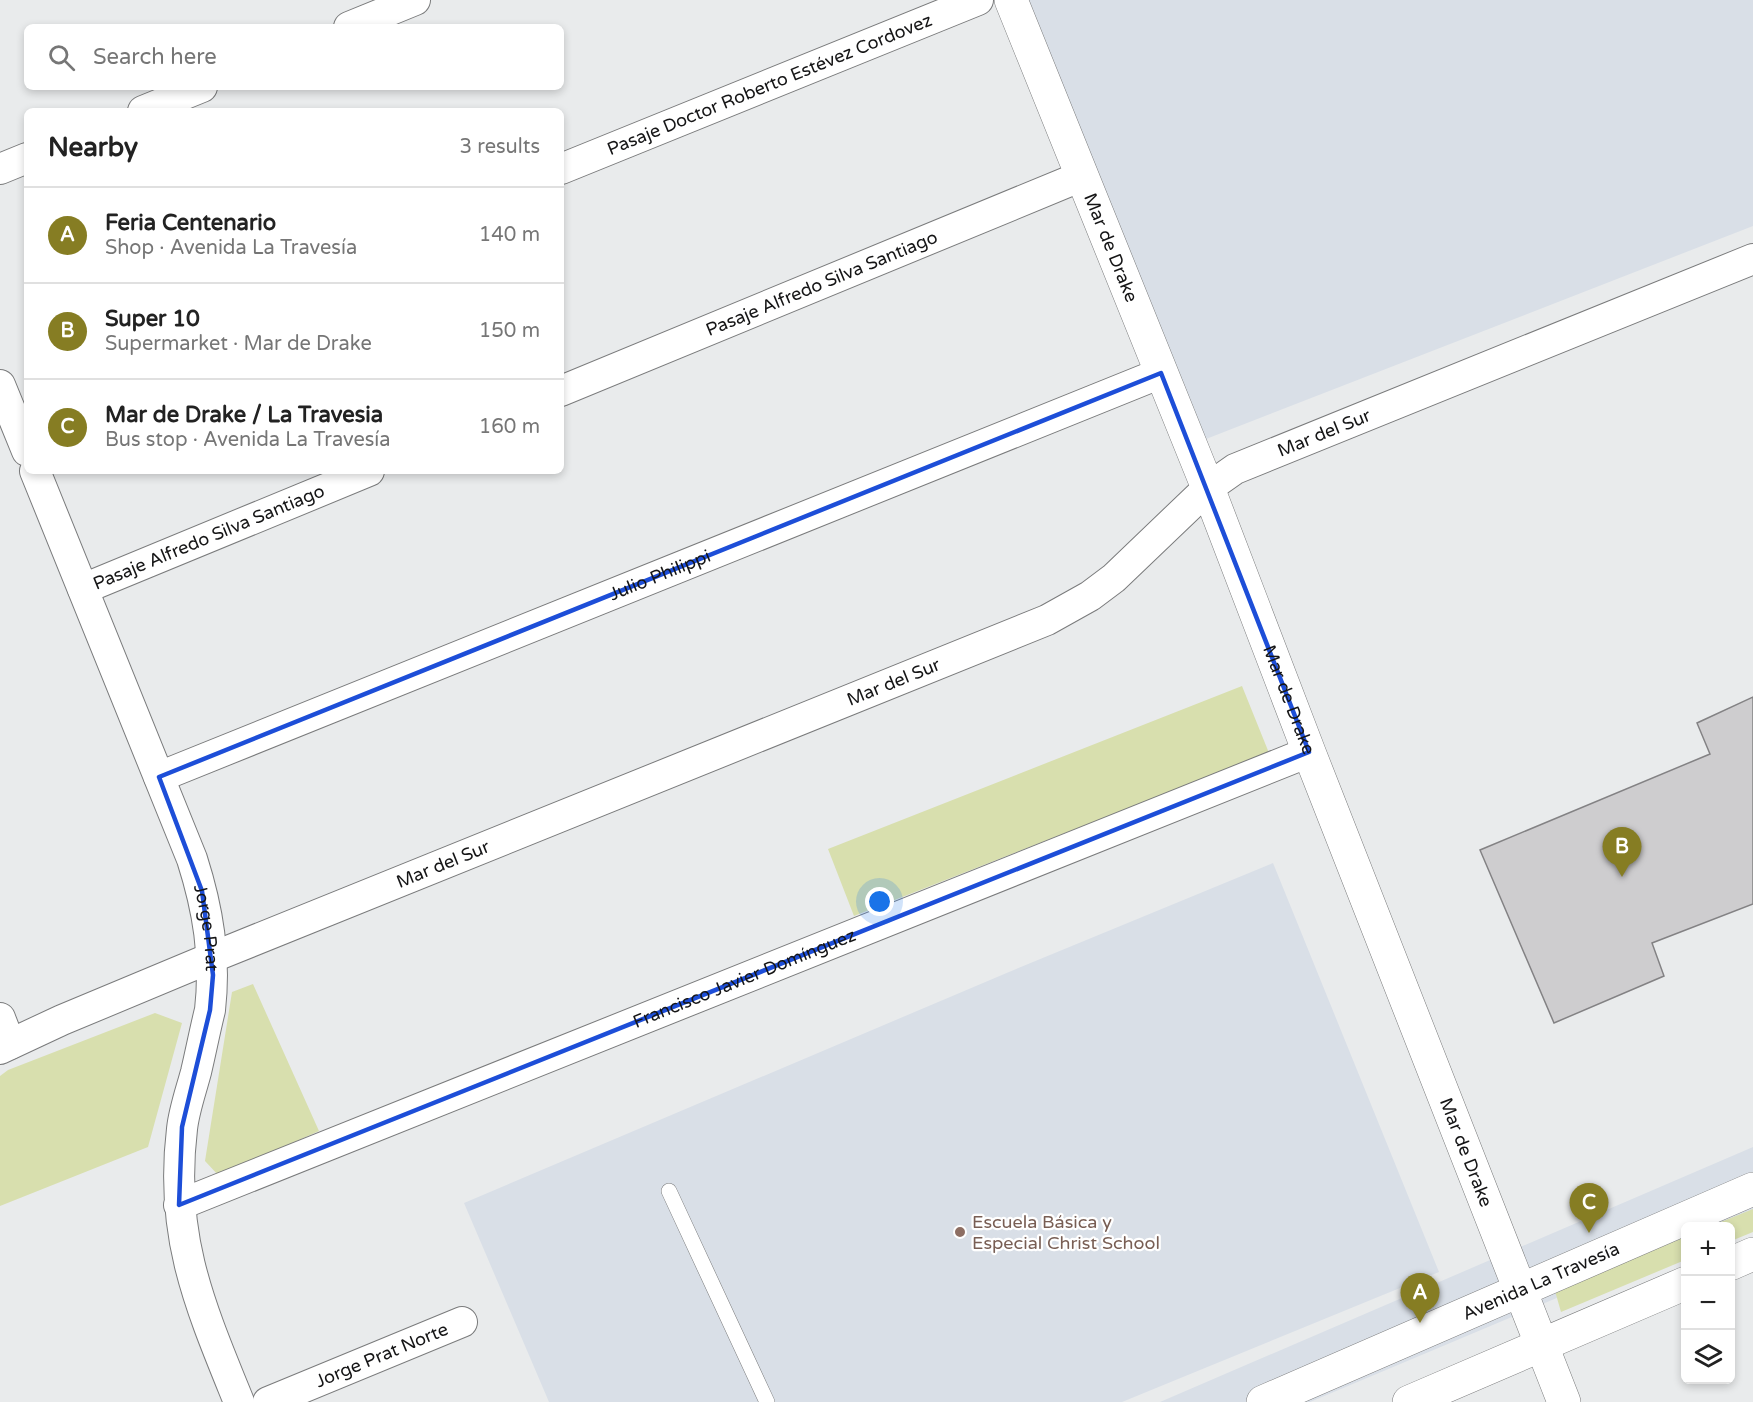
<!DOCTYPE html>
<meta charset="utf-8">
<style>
body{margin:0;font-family:"Varela Round",sans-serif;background:#f6f6f6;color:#222}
.controls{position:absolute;right:18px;bottom:18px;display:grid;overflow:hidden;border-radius:9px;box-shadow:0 3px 9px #0003}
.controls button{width:54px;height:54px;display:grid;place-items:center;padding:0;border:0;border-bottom:2px solid #e0e0e0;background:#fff;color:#222;font:30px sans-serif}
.you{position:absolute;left:880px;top:902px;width:21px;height:21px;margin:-15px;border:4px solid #fff;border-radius:50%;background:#1a73e8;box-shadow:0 0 0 9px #1a73e833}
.badge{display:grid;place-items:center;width:39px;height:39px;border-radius:50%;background:#867d23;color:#fff;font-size:20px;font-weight:700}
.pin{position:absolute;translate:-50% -50px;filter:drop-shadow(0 2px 3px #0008)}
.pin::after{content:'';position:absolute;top:32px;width:21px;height:18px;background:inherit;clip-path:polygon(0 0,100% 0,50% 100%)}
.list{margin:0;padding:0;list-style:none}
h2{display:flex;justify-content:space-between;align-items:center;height:78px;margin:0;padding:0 24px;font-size:26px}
h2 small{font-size:20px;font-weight:400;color:#767676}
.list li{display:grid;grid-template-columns:39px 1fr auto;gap:18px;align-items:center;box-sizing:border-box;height:96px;padding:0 24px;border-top:2px solid #e0e0e0}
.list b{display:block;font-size:22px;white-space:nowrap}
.list p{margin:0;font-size:20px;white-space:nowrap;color:#767676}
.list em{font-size:20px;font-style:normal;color:#767676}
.icon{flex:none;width:33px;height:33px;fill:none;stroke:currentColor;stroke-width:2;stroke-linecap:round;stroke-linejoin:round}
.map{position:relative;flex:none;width:1753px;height:1402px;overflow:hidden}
.search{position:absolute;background:#fff;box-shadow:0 3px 9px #0003;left:24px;top:24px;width:540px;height:66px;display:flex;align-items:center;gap:15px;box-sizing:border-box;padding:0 21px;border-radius:9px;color:#767676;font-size:22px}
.panel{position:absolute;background:#fff;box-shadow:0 3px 9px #0003;left:24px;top:108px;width:540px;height:366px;border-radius:9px}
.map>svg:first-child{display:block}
.built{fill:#d9dfe7}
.green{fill:#d8dfae}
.building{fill:#cecdcf;stroke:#838284;stroke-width:1.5}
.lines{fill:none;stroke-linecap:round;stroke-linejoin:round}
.lane-casing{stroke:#7a7b7c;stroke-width:16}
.street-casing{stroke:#7a7b7c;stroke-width:32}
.secondary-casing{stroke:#7a7b7c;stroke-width:34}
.lane{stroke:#fff;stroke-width:15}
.street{stroke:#fff;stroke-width:30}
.secondary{stroke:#fff;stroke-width:33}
.marked{fill:none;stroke:#1d4ed8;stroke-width:4.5;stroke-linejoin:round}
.education-dot{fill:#8d6e63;stroke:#fff;stroke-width:2}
.labels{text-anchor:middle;stroke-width:4.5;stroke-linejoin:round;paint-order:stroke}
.street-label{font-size:18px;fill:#151516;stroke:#fff}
.education-label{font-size:18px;fill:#785e54;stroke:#fff;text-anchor:start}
</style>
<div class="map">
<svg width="1753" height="1402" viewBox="0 0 1753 1402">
<rect width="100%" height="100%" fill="#e9ebec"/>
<!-- built -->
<path class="built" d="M 1026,0 L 1753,0 L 1753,226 L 1206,439 Z
M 1273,863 L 1439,1272 L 1122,1402 L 549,1402 L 464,1203 L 1009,972 Z
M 1753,1147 L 1753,1216 L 1728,1226 L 1686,1226 L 1685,1244 L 1310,1402 L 1160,1402 Z"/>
<!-- green -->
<path class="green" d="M 1242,686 L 1269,753 L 854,916 L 828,849 Z
M 253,984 L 319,1131 L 219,1176 L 205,1161 L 232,992 Z
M 155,1013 L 182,1023 L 148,1147 L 0,1206 L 0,1076 L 8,1070 Z
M 1753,1209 L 1753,1232 L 1731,1241 L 1730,1226 L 1711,1226 Z
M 1685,1237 L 1685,1260 L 1561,1312 L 1555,1291 Z"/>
<!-- building -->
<path class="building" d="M 1753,697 L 1753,904 L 1652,943 L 1664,976 L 1554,1023 L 1480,850 L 1710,754 L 1697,723 Z"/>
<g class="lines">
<!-- lane casing -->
<g class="lane-casing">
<path id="lane" d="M 669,1191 L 767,1402"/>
</g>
<!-- street casing -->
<g class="street-casing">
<g id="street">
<path d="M 349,27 L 415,0"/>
<path d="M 143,111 L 202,87"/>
<path d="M 0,169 L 27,158"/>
<path id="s1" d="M 561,169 L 978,0"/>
<path d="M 0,385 L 27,451"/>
<path id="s2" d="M 561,391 L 1082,176"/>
<path id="s3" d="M 35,471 L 192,859 C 208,909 216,957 210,1010 C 205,1030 201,1051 196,1072 C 191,1091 184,1110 182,1129 C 169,1236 200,1306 239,1402"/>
<path id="s4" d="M 83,589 L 369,471"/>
<path id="s5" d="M 159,777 L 1161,373"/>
<path d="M 0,1018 L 10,1044"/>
<path id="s6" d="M 0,1049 L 62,1020 L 213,957 L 1047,620 L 1090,596 L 1114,578 L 1208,488 L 1235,469 L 1753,259"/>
<path id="s7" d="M 179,1205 L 1309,752"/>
<path id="s8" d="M 268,1402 L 462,1322"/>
</g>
</g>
<!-- secondary casing -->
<g class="secondary-casing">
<g id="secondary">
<path id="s9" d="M 1011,0 L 1208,488 L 1309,752 L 1564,1402"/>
<path d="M 1730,1264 L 1753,1254"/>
<path id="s10" d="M 1263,1402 L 1753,1189"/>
<path d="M 1409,1402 L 1686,1283"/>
</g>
</g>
<!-- lane -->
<use href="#lane" class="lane"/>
<!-- street -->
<use href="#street" class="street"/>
<!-- secondary -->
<use href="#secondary" class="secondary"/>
</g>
<!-- marked area -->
<path class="marked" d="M 1161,373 L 1309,752 L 179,1205 L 182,1127 L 210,1010 L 213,975 L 202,891 L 159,777 Z"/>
<!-- markers -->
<circle class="education-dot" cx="960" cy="1232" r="6"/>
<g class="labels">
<!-- street labels -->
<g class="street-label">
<text dy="6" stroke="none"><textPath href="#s1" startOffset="225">Pasaje Doctor Roberto Estévez Cordovez</textPath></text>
<text dy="6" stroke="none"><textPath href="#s9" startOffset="267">Mar de Drake</textPath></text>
<text dy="6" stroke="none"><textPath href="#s2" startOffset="282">Pasaje Alfredo Silva Santiago</textPath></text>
<text dy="6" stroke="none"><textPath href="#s6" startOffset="1470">Mar del Sur</textPath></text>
<text dy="6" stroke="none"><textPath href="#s4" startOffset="136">Pasaje Alfredo Silva Santiago</textPath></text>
<text dy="6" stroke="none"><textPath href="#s5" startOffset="540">Julio Philippi</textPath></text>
<text dy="6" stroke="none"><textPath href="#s6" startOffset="966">Mar del Sur</textPath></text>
<text dy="6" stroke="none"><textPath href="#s9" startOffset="753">Mar de Drake</textPath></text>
<text dy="6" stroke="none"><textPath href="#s6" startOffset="480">Mar del Sur</textPath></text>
<text dy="6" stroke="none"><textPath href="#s3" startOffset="489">Jorge Prat</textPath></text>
<text dy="6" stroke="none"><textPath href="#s7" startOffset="609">Francisco Javier Domínguez</textPath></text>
<text dy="6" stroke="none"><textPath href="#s9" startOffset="1239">Mar de Drake</textPath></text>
<text dy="6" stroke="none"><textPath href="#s10" startOffset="303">Avenida La Travesía</textPath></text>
<text dy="6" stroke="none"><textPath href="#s8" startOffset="123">Jorge Prat Norte</textPath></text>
</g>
<!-- education labels -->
<g class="education-label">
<text x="972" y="1228">Escuela Básica y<tspan x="972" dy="21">Especial Christ School</tspan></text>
</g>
</g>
</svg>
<div class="controls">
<button>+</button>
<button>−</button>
<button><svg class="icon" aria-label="layers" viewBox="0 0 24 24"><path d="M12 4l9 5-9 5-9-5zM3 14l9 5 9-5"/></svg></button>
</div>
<div class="you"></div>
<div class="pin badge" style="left:1420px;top:1323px">A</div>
<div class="pin badge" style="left:1622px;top:877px">B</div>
<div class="pin badge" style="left:1589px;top:1233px">C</div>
<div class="search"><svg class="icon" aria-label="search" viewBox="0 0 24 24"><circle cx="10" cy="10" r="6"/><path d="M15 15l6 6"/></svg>Search here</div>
<section class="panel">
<h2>Nearby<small>3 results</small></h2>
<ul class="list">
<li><span class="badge">A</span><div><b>Feria Centenario</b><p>Shop · Avenida La Travesía</p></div><em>140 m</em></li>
<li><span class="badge">B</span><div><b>Super 10</b><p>Supermarket · Mar de Drake</p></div><em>150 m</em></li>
<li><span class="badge">C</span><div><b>Mar de Drake / La Travesia</b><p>Bus stop · Avenida La Travesía</p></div><em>160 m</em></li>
</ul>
</section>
</div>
